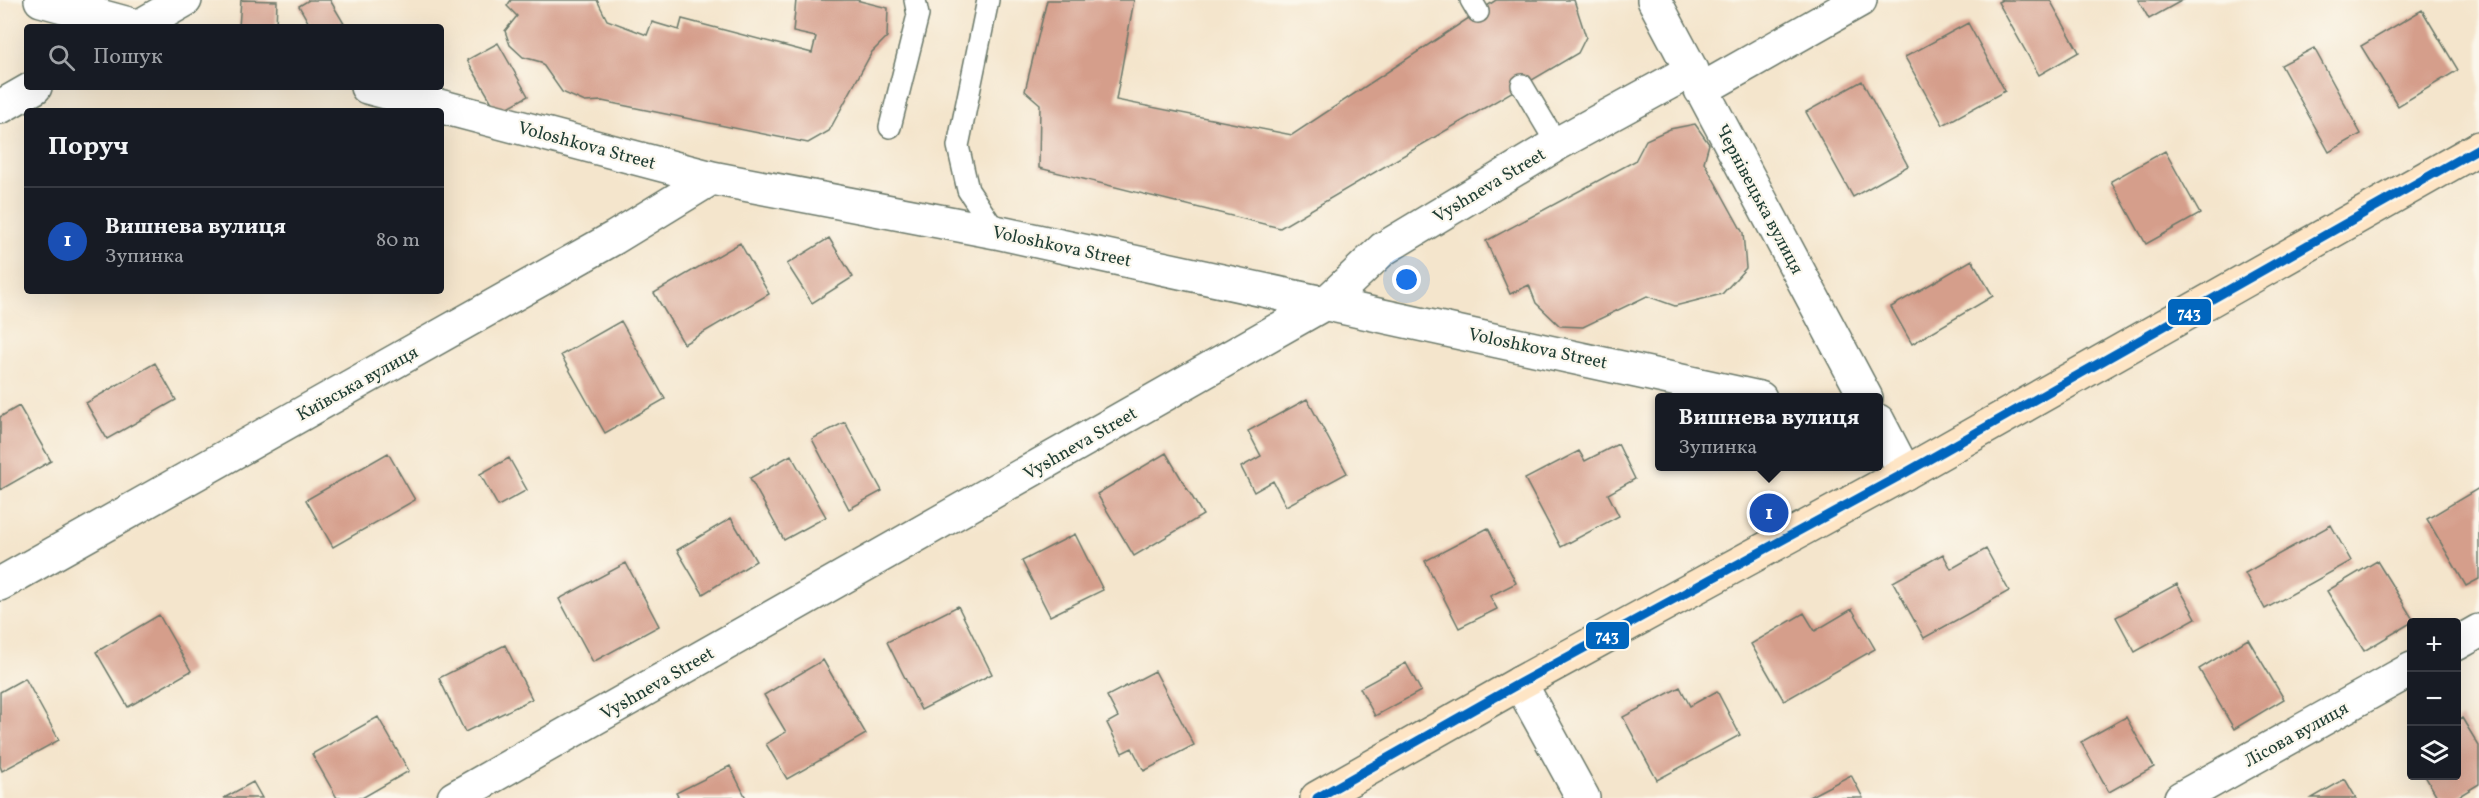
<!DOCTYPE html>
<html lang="uk">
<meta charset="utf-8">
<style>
body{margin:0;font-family:Vollkorn,serif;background:#242831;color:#f1f3f6}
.controls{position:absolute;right:18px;bottom:18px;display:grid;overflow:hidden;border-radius:6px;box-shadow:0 6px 24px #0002}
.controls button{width:54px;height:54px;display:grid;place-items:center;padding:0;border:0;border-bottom:2px solid #363941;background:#171b24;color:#f1f3f6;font:30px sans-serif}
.you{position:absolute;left:1407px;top:280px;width:21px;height:21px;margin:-15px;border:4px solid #fff;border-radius:50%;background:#1a73e8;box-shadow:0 0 0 9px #1a73e833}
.badge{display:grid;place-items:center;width:39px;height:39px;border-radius:50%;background:#db2777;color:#fff;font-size:20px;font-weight:700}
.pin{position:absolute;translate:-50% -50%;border:3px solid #fff;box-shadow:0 2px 6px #0006}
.popup{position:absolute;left:1655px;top:393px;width:228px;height:78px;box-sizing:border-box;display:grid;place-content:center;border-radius:6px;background:#171b24;filter:drop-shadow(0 2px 4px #0005);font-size:20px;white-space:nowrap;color:#9ea1a6}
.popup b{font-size:22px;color:#f1f3f6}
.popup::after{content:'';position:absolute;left:50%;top:100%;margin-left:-12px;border:12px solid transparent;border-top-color:#171b24}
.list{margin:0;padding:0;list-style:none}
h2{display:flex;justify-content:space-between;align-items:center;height:78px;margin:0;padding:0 24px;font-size:26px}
h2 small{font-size:20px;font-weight:400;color:#9ea1a6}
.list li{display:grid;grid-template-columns:39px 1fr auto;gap:18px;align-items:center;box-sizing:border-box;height:108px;padding:0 24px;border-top:2px solid #363941}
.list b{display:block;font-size:22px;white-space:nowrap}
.list p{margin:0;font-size:20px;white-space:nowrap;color:#9ea1a6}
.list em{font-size:20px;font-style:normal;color:#9ea1a6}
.icon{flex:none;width:33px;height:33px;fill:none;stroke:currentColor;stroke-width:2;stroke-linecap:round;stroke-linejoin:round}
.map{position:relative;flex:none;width:2479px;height:798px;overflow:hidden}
.search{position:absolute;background:#171b24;box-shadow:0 6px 24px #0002;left:24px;top:24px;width:420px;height:66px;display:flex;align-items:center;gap:15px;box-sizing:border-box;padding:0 21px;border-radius:6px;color:#9ea1a6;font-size:22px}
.panel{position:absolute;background:#171b24;box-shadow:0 6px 24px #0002;left:24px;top:108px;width:420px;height:186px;border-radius:6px}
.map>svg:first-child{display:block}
.building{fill:#d59e8b}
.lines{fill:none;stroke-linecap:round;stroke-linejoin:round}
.service-casing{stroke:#6a7869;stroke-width:24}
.minor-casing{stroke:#6a7869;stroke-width:36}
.secondary-casing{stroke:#6a7869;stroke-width:36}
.service{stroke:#fff;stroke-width:21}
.minor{stroke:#fff;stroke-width:33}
.secondary{stroke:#fee5c5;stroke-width:33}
.bus-1-casing{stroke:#fbf7ec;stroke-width:14}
.bus-1{stroke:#0065bd;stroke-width:9}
.labels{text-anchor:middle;stroke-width:4.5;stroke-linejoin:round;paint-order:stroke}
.street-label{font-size:18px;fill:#1f3d34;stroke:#fbf7ec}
.line-badge{stroke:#fbf7ec;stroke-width:2}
.badge-label{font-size:16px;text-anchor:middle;font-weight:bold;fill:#fff}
</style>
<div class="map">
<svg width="2479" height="798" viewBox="0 0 2479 798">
<rect width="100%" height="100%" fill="#fbf7ec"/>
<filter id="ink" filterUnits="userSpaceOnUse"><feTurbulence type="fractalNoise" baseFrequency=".0167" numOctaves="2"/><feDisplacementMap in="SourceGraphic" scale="12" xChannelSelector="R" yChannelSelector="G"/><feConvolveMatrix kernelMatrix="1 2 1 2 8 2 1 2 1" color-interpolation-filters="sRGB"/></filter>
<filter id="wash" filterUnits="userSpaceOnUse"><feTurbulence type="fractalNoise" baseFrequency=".008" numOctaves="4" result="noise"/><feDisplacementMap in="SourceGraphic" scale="24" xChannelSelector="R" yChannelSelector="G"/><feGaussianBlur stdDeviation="1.35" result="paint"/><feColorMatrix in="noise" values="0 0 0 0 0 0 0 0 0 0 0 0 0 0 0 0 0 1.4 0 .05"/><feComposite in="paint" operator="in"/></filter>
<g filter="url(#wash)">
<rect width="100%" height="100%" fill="#f4e5cc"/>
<g id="blocks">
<!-- building -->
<path class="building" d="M 241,0 L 277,1 L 276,27 L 239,27 Z
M 309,0 L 330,0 L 346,27 L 311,27 L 299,6 Z
M 511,0 L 597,0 L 607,20 L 647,35 L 652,22 L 679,30 L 682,19 L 812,53 L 816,37 L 793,32 L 796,0 L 856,0 L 888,8 L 887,37 L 872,52 L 829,131 L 808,143 L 602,101 L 585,102 L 562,92 L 541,62 L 523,57 L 510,45 L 505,31 L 517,16 L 507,6 Z
M 1047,0 L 1134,0 L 1116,100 L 1292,135 L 1496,0 L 1574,0 L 1586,37 L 1578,53 L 1280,228 L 1039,168 L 1040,104 L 1025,91 Z
M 2002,0 L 2050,0 L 2079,52 L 2039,75 L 1998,2 Z
M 2138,0 L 2183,0 L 2149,19 Z
M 2422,10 L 2458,70 L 2398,106 L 2361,46 Z
M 1968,23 L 2005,91 L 1943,125 L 1905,57 Z
M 498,43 L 528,96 L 498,113 L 467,60 Z
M 2314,48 L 2361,134 L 2329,152 L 2281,65 Z
M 1862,81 L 1908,166 L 1853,197 L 1806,112 Z
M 1695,124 L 1709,144 L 1704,162 L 1743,233 L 1746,268 L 1722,294 L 1675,306 L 1647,296 L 1583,327 L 1560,326 L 1536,303 L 1529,285 L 1510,294 L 1486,241 L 1635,161 L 1646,140 L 1670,129 Z
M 2165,151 L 2200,214 L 2146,244 L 2111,181 Z
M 829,238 L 853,277 L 812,303 L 787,264 Z
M 740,243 L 769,294 L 684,344 L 654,293 Z
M 1972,260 L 1993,296 L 1912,344 L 1891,307 Z
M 621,321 L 665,399 L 605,433 L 561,355 Z
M 155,363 L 176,400 L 107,439 L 86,403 Z
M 1307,399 L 1347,473 L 1286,506 L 1273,481 L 1254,492 L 1241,467 L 1261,456 L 1248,431 Z
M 19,406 L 51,461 L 0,490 L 0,417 Z
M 845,422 L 882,491 L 849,509 L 812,439 Z
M 1618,444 L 1635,479 L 1608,494 L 1619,516 L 1561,547 L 1525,479 L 1579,451 L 1585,461 Z
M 388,453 L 415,500 L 333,547 L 306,500 Z
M 1166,453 L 1203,515 L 1134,556 L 1097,494 Z
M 791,455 L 826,517 L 784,540 L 750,478 Z
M 509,458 L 527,490 L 498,506 L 480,474 Z
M 2479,488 L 2479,579 L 2466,586 L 2427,519 Z
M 731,518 L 756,561 L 703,594 L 677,550 Z
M 2331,525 L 2351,561 L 2265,609 L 2245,573 Z
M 1488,528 L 1516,583 L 1490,596 L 1497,609 L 1459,628 L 1425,561 Z
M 1075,534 L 1103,590 L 1050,616 L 1022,561 Z
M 1986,549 L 2009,591 L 1924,638 L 1893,582 L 1943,554 L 1951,569 Z
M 2377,561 L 2414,621 L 2364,651 L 2327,591 Z
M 626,563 L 659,626 L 593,662 L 559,599 Z
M 2177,584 L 2196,618 L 2135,652 L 2116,617 Z
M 958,606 L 992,674 L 921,710 L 887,642 Z
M 1852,609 L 1875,649 L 1784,701 L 1751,644 L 1804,613 L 1815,631 Z
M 159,615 L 191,671 L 128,707 L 96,652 Z
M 2248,639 L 2284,699 L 2234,729 L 2199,669 Z
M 505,645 L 532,699 L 465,732 L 439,678 Z
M 823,660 L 866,734 L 787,779 L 766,744 L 786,732 L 764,695 Z
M 1406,663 L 1421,691 L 1375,716 L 1360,688 Z
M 1155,671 L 1194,745 L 1144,771 L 1132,748 L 1122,753 L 1107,723 L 1118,717 L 1107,696 Z
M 25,678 L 59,740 L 2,771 L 0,766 L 0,692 Z
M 1680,687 L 1690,706 L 1717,691 L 1740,735 L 1657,780 L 1623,717 Z
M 378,717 L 409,771 L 362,798 L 337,798 L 312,754 Z
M 2126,717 L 2154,767 L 2109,792 L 2081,742 Z
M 2462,718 L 2479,746 L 2479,784 L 2456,798 L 2438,798 L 2425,776 L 2456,776 L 2456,722 Z
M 730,766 L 746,798 L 679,798 L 676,793 Z
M 1851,775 L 1863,798 L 1807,798 Z
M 2345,779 L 2356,798 L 2312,798 Z
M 253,782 L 262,798 L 224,798 Z"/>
</g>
</g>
<g filter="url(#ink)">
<use href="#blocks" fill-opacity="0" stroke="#6a7869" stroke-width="1.5"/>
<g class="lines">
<!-- service casing -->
<g class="service-casing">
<path id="service" d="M 988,0 L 958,146 L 968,190 L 996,232
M 1471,0 L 1478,12
M 1522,85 L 1557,144
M 890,127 L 918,15 L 915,0"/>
</g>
<!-- minor casing -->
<g class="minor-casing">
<path id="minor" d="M 41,0 L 140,27
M 1654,0 L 1866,398
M 138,27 L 185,0
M 367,87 L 712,178 L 996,232 L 1760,398
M 1701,90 L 1860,0
M 0,107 L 35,87
M 1878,421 L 1905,473
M 0,584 L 614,238 L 712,178
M 2456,644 L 2479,631
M 1520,683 L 1583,798
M 454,798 L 1327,302 L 1383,249 L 1557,144 L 1692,70
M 2181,798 L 2412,669"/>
</g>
<!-- secondary casing -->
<g class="secondary-casing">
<path id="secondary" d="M 1317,798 L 1520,683 L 1905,473 L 2479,148"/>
</g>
<!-- service -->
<use href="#service" class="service"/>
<!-- minor -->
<use href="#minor" class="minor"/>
<!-- secondary -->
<use href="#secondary" class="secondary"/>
<!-- bus-1 casing -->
<g class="bus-1-casing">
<path id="bus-1" d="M 1317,798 L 1520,683 L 1905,473 L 2479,148"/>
</g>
<!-- bus-1 -->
<use href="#bus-1" class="bus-1"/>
</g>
</g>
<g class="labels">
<!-- street labels -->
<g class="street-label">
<text transform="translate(587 145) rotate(15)" y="6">Voloshkova Street</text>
<text transform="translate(1489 185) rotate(-31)" y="6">Vyshneva Street</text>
<text transform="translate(1760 199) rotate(62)" y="6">Чернівецька вулиця</text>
<text transform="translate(1062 246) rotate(12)" y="6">Voloshkova Street</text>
<text transform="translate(1538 348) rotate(12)" y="6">Voloshkova Street</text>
<text transform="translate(357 383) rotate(-29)" y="6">Київська вулиця</text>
<text transform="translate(1080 443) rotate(-30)" y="6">Vyshneva Street</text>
<text transform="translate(657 683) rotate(-30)" y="6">Vyshneva Street</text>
<text transform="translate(2296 734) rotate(-29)" y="6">Лісова вулиця</text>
</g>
</g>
<g class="line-badge">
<rect x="2167" y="298" width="45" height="28" rx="6" fill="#0065bd"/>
<rect x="1585" y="621" width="45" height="29" rx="6" fill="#0065bd"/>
</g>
<g class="badge-label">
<text x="2189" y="318">743</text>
<text x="1607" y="641">743</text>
</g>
</svg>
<div class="controls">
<button>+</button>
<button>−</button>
<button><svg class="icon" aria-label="layers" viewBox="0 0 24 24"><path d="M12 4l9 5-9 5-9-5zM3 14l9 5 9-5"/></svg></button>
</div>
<div class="you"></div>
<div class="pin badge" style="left:1769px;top:513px;background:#1a4fb4">1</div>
<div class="popup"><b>Вишнева вулиця</b>Зупинка</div>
<div class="search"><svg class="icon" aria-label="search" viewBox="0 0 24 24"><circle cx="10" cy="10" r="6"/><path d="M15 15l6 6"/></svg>Пошук</div>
<section class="panel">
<h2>Поруч<small></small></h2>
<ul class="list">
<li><span class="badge" style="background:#1a4fb4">1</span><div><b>Вишнева вулиця</b><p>Зупинка</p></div><em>80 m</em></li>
</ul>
</section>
</div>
